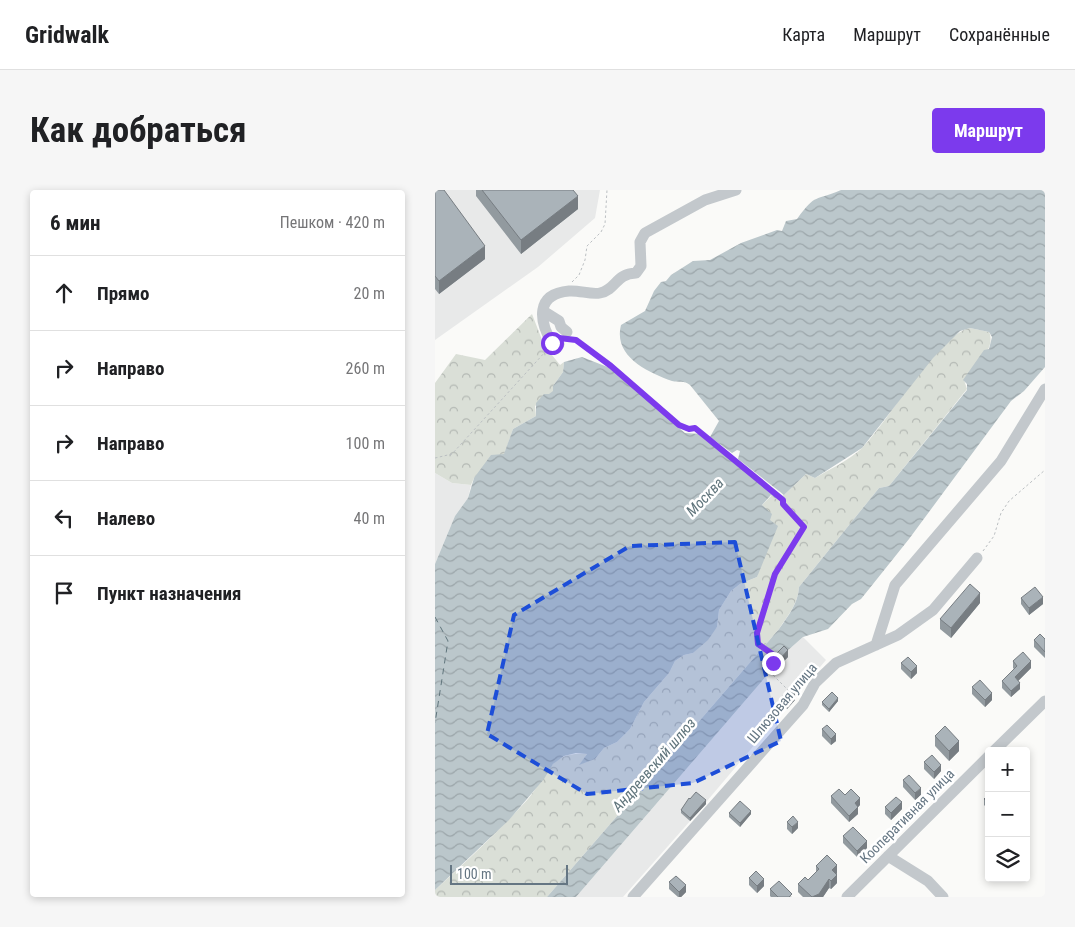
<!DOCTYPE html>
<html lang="ru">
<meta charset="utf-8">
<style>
body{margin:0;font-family:"Roboto Condensed",sans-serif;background:#f6f6f6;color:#202124}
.controls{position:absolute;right:15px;bottom:15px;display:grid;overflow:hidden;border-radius:5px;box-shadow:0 2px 8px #0003}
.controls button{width:45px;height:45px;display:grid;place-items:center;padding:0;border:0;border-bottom:1px solid #e0e0e0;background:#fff;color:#202124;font:25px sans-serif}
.scale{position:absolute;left:15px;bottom:12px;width:118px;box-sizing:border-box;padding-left:5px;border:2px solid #657683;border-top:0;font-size:14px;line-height:18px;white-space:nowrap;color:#657683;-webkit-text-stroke:4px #fff;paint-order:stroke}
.stop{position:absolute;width:15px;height:15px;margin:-11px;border:4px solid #7c3aed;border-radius:50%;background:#fff}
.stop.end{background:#7c3aed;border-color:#fff;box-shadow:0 1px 5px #0008}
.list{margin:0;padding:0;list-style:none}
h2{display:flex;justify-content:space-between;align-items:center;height:65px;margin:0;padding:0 20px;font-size:21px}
h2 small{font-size:16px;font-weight:400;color:#757577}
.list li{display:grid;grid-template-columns:32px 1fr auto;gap:15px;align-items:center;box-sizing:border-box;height:75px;padding:0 20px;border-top:1px solid #e0e0e0}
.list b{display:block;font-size:19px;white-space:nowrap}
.list em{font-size:16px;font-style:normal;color:#757577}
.icon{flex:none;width:28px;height:28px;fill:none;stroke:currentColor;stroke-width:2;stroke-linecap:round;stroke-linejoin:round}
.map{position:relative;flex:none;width:610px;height:707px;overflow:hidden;border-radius:5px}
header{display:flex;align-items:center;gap:30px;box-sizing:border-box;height:70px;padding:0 25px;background:#fff;border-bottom:1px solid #e0e0e0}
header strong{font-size:24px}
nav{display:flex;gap:28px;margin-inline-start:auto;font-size:18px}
.intro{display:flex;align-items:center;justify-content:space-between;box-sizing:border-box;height:120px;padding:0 30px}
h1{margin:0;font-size:35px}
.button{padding:12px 22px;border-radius:5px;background:#7c3aed;color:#fff;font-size:18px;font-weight:700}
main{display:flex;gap:30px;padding:0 30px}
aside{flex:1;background:#fff;border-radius:5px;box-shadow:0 2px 8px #0003}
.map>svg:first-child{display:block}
.built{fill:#e8e9e9}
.forest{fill:url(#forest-crowns)}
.water{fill:url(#water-waves)}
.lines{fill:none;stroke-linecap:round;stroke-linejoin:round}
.ferry{stroke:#60757c;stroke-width:1;stroke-dasharray:6 5;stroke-linecap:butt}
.path{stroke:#bbbfc2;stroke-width:1;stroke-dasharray:2.5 2.5;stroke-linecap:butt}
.minor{stroke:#c3c8cc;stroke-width:11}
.wall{fill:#929a9f}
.shaded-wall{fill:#777d82}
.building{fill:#aab3b9;stroke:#777d82}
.route{stroke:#7c3aed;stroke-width:6}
.marked{fill:#1d4ed8;fill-opacity:0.2;stroke:#1d4ed8;stroke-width:4;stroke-dasharray:10 6;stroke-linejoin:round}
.labels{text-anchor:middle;stroke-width:5;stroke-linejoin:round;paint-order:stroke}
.street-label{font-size:14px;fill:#657683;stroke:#fff}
.water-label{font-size:15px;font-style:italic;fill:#60757c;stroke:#fff}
</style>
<header>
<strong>Gridwalk</strong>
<nav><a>Карта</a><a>Маршрут</a><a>Сохранённые</a></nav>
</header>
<div class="intro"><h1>Как добраться</h1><a class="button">Маршрут</a></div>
<main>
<aside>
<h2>6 мин<small>Пешком · 420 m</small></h2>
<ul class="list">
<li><svg class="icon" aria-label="ahead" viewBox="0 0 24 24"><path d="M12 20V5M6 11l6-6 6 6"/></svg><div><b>Прямо</b></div><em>20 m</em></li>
<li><svg class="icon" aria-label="right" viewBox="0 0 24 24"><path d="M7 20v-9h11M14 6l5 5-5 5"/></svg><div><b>Направо</b></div><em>260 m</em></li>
<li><svg class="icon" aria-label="right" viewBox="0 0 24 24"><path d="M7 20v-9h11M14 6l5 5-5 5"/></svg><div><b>Направо</b></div><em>100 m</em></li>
<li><svg class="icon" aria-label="left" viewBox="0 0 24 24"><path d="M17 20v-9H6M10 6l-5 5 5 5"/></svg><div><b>Налево</b></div><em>40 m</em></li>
<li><svg class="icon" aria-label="arrive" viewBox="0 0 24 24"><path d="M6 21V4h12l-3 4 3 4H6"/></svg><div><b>Пункт назначения</b></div></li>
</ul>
</aside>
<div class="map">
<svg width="610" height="707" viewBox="0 0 610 707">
<defs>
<pattern id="forest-crowns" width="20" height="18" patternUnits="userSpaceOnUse" patternTransform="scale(1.25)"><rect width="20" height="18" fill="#dadfd7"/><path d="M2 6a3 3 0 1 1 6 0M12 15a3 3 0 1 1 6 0" fill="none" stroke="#b4b9b4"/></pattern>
<pattern id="water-waves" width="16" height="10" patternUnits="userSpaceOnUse" patternTransform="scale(1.25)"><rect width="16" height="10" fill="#bbc7cb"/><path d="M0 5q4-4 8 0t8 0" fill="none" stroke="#9ca6aa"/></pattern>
</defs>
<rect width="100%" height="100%" fill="#fafaf8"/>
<!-- built -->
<path class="built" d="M 0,0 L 165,0 L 160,28 L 103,77 L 0,150 Z
M 0,283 L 17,293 L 36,295 L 33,308 L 20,326 L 0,374 Z
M 368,447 L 391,470 L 256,630 L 188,707 L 141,707 L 340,476 L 337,473 L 348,461 L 351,462 Z"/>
<!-- forest -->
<path class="forest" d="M 97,124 L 109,155 L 125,175 L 129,172 L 128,182 L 118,196 L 119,201 L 100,216 L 101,226 L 78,239 L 69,265 L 39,288 L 36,295 L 17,293 L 0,283 L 0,193 L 21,164 L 50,170 Z
M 535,138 L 554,142 C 562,159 538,178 529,190 L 532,199 L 454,296 L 444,298 L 364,397 C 363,414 353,425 344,439 L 112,707 L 0,707 L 0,700 C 32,671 64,641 93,609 C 101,600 113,578 120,572 C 130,564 140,563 152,564 L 145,574 L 160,569 L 169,558 L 182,552 L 195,539 L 209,512 L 234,483 L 240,471 L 249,465 L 258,463 L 282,437 L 284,420 L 296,401 L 305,394 L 322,387 L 335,330 L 327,315 L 337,305 L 341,309 L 349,305 L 371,284 L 380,288 C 395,279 413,271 426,259 C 452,234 503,144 535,138 Z"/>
<!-- water -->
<path class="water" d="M 406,0 L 610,0 L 610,177 L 589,201 L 576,211 L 474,349 L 426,409 L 417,414 L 393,439 L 368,447 L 351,462 L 348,461 L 337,473 L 340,476 L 141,707 L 112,707 L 344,439 C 353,426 363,414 364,397 L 444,298 L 454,296 L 532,200 L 532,194 L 528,190 L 549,160 L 554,159 L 557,147 L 554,142 L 535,138 L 525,141 L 498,168 L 427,258 L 380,288 L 371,284 L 349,305 L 303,269 L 305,261 L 302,260 L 297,263 L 275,247 L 284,231 L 255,195 C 249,190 244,193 237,191 C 212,182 178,166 186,135 L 210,121 L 219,101 L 226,92 L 231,91 L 236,85 L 258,71 L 275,70 L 306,53 L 342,40 L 347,41 L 351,31 L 362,29 C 382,2 379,12 406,0 Z
M 147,167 L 175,178 L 250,243 L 266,244 L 344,306 L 341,309 L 336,305 L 327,315 L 337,324 L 335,330 L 343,336 L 322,387 L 305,394 L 296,401 L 284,420 L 282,437 L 273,450 L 258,463 L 249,465 L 240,471 L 234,483 L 209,512 L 195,539 L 182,552 L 169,558 L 160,569 L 144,575 L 152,564 L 141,563 L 129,566 L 118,574 L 109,589 L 74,630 L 0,700 L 0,374 L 20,326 L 33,308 L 39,288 L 56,265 L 69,264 L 78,239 L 101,226 L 101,213 L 109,204 L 114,204 L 118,201 L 118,196 L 128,182 L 129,172 Z"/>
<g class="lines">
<!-- ferry -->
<path class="ferry" d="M 0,427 L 13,451 L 0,533"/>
<!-- path -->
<path class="path" d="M 137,92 L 144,85 L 150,70 L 152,56 L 166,42 L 170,34 L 172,0
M 138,148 L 176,175 L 244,235 L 254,239 L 260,238 L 348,310 L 348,315 L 369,337 L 340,383 L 322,443 L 323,455 L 340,466
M 0,268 L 17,264 L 111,161
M 548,361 L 559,346 L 566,323 L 574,311 L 610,280
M 339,472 L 342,477 L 338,485 L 353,500"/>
<!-- minor -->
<path class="minor" d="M 108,121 L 124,131 L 126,137 L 132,142
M 124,154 L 117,153 C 104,131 100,104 134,101 C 144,100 156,105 165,103 C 182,99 180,84 201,83 L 206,76 L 205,52 L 210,43 L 270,10 L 301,0
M 441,455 L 460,395 L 566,271 L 610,199
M 559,561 L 610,511
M 453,666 L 493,691 L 508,707
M 198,707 L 368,515 L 380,493 L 401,473 L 463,445 L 498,420 L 542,368
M 412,707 L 554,566"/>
</g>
<!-- wall -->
<path class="wall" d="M 0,0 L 50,69 L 4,104 L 0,99 Z
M 41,0 L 138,0 L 143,19 L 86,64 L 41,6 Z
M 586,408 L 608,414 L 594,425 L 586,414 Z
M 545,413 L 516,448 L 505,439 L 505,429 Z
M 610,449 L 610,468 L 599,457 L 599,450 Z
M 339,466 L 353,467 L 343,477 L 339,473 Z
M 578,471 L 596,478 L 583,491 L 585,499 L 576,507 L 567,498 L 567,491 L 579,479 L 578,478 Z
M 466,473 L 482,483 L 476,489 L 466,479 Z
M 537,497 L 557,510 L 550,517 L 537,504 Z
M 347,507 L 360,510 L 352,519 L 347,514 Z
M 403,511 L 394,522 L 387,515 L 387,512 Z
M 387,539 L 401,551 L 396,555 L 387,546 Z
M 500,546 L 524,561 L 514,571 L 500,556 Z
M 489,572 L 506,581 L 499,589 L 489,579 Z
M 468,590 L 486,605 L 480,610 L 468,597 Z
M 554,595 L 554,620 L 549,615 L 549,609 L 552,606 L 550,604 L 550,597 Z
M 396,606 L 425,615 L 423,617 L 423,624 L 414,632 L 396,613 Z
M 255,609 L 271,614 L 255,631 L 246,623 L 246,620 Z
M 450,617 L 467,619 L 456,630 L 450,624 Z
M 294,623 L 316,624 L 305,637 L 294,627 Z
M 352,632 L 363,638 L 357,644 L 352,639 Z
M 408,646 L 432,658 L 422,667 L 408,653 Z
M 381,676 L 402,683 L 402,693 L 396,699 L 394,698 L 388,707 L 368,707 L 363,702 L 363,694 L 373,690 L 381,682 Z
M 314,688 L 329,696 L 322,703 L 314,695 Z
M 234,692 L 251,702 L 246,707 L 243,707 L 234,699 Z
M 335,699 L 357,707 L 336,707 L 335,706 Z"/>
<!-- shaded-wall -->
<path class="shaded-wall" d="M 143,6 L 143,19 L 86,64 L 86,50 Z
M 50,56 L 50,69 L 4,104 L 4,91 Z
M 545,403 L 545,413 L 516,448 L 516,438 Z
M 608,407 L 608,414 L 594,425 L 594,418 Z
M 353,460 L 353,467 L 343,477 L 343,471 Z
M 596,471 L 596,478 L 580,494 L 580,487 Z
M 482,476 L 482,483 L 476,489 L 476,482 Z
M 585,493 L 585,499 L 576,507 L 576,501 Z
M 557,503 L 557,510 L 550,517 L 550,510 Z
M 360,504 L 360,510 L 352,519 L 352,512 Z
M 403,508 L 403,511 L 394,522 L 394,519 Z
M 401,544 L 401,551 L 396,555 L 396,549 Z
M 524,551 L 524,561 L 514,571 L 514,561 Z
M 506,575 L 506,581 L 499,589 L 499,582 Z
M 486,598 L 486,605 L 480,610 L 480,603 Z
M 425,608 L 425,615 L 420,620 L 420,613 Z
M 271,610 L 271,614 L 255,631 L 255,628 Z
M 467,612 L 467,619 L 456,630 L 456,623 Z
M 423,617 L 423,624 L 414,632 L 414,626 Z
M 316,621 L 316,624 L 305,637 L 305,633 Z
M 363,632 L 363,638 L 357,644 L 357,637 Z
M 432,651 L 432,658 L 422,667 L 422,661 Z
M 402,675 L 402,683 L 397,689 L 397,680 Z
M 402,685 L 402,693 L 396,699 L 396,691 Z
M 329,689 L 329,696 L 322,703 L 322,696 Z
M 394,689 L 394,698 L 388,707 L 377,707 Z
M 251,695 L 251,702 L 246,707 L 244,707 L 244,702 Z"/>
<!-- building -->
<path class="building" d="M 0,0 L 9,0 L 50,56 L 4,91 L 0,86 Z
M 47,0 L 138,0 L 143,6 L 86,50 Z
M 535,394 L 545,403 L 516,438 L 505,429 Z
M 600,397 L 608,407 L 594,418 L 586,408 Z
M 605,444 L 610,449 L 610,462 L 599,450 Z
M 349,456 L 353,460 L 343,471 L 339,466 Z
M 588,462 L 596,471 L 580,487 L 585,493 L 576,501 L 567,491 L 582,476 L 578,471 Z
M 473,467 L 482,476 L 476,482 L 466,473 Z
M 545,490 L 557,503 L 550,510 L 537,497 Z
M 354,499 L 360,504 L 352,512 L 347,507 Z
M 397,502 L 403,508 L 394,519 L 387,512 Z
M 392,535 L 401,544 L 396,549 L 387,539 Z
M 510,536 L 524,551 L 514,561 L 500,546 Z
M 497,565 L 506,575 L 499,582 L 489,572 Z
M 474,585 L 486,598 L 480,603 L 468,590 Z
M 554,595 L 554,601 L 550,597 Z
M 404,599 L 410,605 L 416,599 L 425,608 L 420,613 L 423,617 L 414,626 L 396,606 Z
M 261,602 L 271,610 L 255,628 L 246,620 L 254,608 L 255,609 Z
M 554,604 L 554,613 L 549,609 Z
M 461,607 L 467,612 L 456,623 L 450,617 Z
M 305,611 L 316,621 L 305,633 L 294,623 Z
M 358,626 L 363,632 L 357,637 L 352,632 Z
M 418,637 L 432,651 L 422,661 L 408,646 Z
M 392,665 L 402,675 L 397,680 L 402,685 L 396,691 L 394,689 L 384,704 L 377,707 L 363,694 L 370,687 L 373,690 L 384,679 L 381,676 Z
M 321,681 L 329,689 L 322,696 L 314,688 Z
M 241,686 L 251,695 L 244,702 L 234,692 Z
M 344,691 L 357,704 L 354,707 L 343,707 L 335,699 Z"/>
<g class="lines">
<!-- route -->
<path class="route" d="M 117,153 L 124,148 L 141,150 L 176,176 L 244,235 L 254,239 L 260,238 L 348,310 L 348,314 L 369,337 L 340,384 L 322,443 L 323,454 L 343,468 L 338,473"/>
</g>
<!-- marked area -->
<path class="marked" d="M 300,352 L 346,551 L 258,593 L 152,604 L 52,544 L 79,425 L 195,356 Z"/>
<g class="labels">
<!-- street labels -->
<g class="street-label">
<text transform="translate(347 513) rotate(-50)" y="5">Шлюзовая улица</text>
<text transform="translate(472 626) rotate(-45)" y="5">Кооперативная улица</text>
</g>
<!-- water labels -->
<g class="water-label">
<text transform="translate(270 307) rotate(-46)" y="5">Москва</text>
<text transform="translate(219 575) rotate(-49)" y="5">Андреевский шлюз</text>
</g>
</g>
</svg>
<div class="controls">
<button>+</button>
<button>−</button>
<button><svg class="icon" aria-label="layers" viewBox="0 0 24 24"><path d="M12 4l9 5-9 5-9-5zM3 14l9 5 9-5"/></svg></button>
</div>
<div class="scale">100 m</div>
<div class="stop" style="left:117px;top:153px"></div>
<div class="stop end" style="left:338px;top:473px"></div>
</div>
</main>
